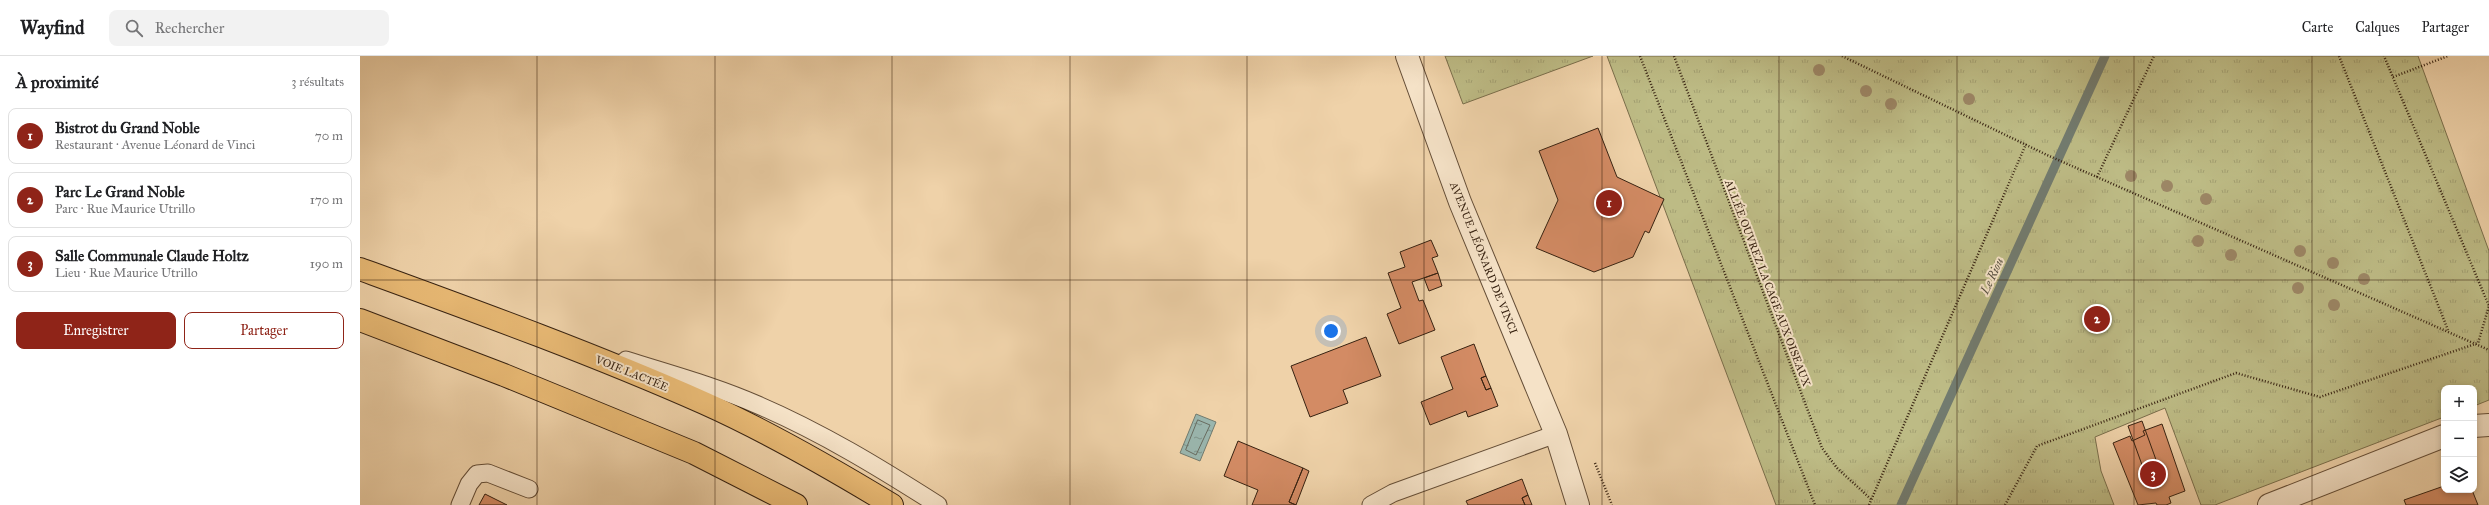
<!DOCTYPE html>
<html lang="fr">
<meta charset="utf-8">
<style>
body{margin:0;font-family:"IM FELL Great Primer",serif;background:#f2f2f2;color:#202124}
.controls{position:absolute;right:12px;bottom:12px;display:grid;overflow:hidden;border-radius:8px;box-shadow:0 2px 6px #0003}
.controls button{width:36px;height:36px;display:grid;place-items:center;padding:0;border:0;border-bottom:1px solid #e0e0e0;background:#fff;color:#202124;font:20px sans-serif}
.you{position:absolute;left:971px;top:275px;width:14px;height:14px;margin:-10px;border:3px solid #fff;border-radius:50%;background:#1a73e8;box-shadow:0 0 0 6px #1a73e833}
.badge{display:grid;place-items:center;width:26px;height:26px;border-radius:50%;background:#8f2418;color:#fff;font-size:13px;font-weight:700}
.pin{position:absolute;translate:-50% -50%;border:2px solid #fff;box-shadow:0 1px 4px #0006}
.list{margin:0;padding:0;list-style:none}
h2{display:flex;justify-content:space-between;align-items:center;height:52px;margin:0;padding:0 16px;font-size:17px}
h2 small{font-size:13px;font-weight:400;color:#757577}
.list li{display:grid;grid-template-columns:26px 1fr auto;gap:12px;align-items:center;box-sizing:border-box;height:56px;margin:0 8px 8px;padding:0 8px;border:1px solid #e0e0e0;border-radius:8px}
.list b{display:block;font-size:15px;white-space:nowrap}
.list p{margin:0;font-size:13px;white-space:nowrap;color:#757577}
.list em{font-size:13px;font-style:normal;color:#757577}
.actions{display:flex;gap:8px;padding:12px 16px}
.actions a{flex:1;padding:9px 0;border:1px solid #8f2418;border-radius:8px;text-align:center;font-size:14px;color:#8f2418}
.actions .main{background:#8f2418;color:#fff}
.icon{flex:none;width:22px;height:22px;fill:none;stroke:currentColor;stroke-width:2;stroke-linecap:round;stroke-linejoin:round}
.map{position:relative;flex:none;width:2129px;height:449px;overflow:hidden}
header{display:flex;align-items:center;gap:24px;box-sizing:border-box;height:56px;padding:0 20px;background:#fff;border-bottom:1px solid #e0e0e0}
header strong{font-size:19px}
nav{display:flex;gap:22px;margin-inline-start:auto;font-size:14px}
.search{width:280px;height:36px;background:#f2f2f2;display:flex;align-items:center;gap:10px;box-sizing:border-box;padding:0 14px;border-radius:8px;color:#757577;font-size:15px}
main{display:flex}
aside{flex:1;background:#fff}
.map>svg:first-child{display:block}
.park{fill:url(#park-tufts);stroke:#7a6e4b}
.water{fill:url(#water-ripples);stroke:#727b6f}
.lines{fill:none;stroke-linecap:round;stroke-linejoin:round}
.shore{stroke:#686c60;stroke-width:1}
.stream{stroke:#727b6f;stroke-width:9}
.building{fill:#d38b64;stroke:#372211}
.lane-casing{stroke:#654e37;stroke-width:19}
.street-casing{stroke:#654e37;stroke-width:24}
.highway-casing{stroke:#372211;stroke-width:24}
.path{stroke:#372211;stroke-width:2.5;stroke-dasharray:1 2;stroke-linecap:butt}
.lane{stroke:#f5e2c7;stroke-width:17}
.street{stroke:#f5e2c7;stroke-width:22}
.highway{stroke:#e8b974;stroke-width:22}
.tree{fill:#9c8665}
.grid{fill:none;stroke:#372211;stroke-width:1;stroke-opacity:0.55}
.labels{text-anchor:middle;stroke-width:4;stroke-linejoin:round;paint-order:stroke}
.street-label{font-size:11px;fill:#372211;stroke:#f5e2c7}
.water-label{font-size:12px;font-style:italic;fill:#554e40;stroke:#f5e2c7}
</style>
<header>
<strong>Wayfind</strong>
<div class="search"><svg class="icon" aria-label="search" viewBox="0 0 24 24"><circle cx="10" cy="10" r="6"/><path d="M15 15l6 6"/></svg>Rechercher</div>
<nav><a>Carte</a><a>Calques</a><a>Partager</a></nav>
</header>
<main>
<aside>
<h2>À proximité<small>3 résultats</small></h2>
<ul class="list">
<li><span class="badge">1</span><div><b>Bistrot du Grand Noble</b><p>Restaurant · Avenue Léonard de Vinci</p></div><em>70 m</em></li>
<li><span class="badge">2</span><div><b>Parc Le Grand Noble</b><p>Parc · Rue Maurice Utrillo</p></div><em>170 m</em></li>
<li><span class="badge">3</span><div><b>Salle Communale Claude Holtz</b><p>Lieu · Rue Maurice Utrillo</p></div><em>190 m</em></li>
</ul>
<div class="actions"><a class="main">Enregistrer</a><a>Partager</a></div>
</aside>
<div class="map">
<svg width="2129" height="449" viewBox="0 0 2129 449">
<defs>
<pattern id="park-tufts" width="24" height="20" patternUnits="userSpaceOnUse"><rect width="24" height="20" fill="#bdbb85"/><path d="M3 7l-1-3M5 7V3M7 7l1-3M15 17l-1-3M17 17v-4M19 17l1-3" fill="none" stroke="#a3a072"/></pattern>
<pattern id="water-ripples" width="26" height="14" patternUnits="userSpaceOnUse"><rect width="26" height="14" fill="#9ab6ae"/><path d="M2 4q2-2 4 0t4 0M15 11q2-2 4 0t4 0" fill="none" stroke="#7e948c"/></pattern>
</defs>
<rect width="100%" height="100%" fill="#efd2a9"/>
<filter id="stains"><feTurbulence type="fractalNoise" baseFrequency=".005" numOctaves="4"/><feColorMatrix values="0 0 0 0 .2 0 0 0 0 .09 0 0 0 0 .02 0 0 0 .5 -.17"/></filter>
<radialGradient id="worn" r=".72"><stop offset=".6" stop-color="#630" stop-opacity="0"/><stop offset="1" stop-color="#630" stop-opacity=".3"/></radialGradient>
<!-- park -->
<path class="park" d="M 1085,0 L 1233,0 L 1103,48 Z
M 1247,0 L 2058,0 L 2129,195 L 2129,344 L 2114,350 L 2114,332 L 2084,332 L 2084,361 L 1855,449 L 1841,449 L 1805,352 L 1735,381 L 1741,415 L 1754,449 L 1416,449 Z"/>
<!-- water -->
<path class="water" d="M 836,358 L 856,366 L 840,405 L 820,397 Z"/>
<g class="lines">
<!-- shore -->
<path class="shore" d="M 838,364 L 850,369 L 836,399 L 826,394 Z"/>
<!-- stream -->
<path class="stream" d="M 1541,449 L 1745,0"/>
</g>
<!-- building -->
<path class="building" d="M 1238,72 L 1257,121 L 1304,143 L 1289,177 L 1285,175 L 1273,201 L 1234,216 L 1176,192 L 1198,144 L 1179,95 Z
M 1071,184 L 1078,200 L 1072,202 L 1078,217 L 1052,226 L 1059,245 L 1063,244 L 1075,274 L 1039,288 L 1027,258 L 1041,252 L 1028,217 L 1045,211 L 1040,196 Z
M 1078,217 L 1082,230 L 1069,235 L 1064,222 Z
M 1006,281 L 1021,320 L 983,334 L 988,347 L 950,361 L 931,310 Z
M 1114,288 L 1126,320 L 1121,322 L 1126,334 L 1131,332 L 1138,350 L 1108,361 L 1106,355 L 1070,369 L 1061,346 L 1093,333 L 1081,301 Z
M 1126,320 L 1131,332 L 1126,334 L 1121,322 Z
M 1782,365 L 1804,426 L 1790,431 L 1768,370 Z
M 1802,368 L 1825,435 L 1809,441 L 1811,447 L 1806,449 L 1797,449 L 1796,447 L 1778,449 L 1753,387 L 1770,380 L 1772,385 L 1785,379 L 1783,375 Z
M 878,385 L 943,412 L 929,446 L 936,449 L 892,449 L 898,434 L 864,420 Z
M 943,412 L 949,415 L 936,449 L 929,446 Z
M 1162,423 L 1168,439 L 1162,442 L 1165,449 L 1108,449 L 1106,445 Z
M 2084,430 L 2084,434 L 2112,434 L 2118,449 L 2046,449 L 2044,444 Z
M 125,438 L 147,449 L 119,449 Z
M 1168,439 L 1172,449 L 1165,449 L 1162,442 Z"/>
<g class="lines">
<!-- lane casing -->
<g class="lane-casing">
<path id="lane" d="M 266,304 C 310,318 355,330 398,349 C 461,376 520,412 578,449
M 100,449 L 109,428 L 117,418 L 128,417 L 169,433
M 1011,449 L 1033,437 L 1196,378"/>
</g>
<!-- street casing -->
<g class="street-casing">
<path id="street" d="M 1047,0 L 1100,146 L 1196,378 L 1218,449
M 2114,370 L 2129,369
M 1909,449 L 2084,380"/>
</g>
<!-- highway casing -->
<g class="highway-casing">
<path id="highway" d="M 0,213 C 115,255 231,297 344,347 C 409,376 471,412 532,449
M 0,264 L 144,319 L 334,397 L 436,449"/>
</g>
<!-- path -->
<path class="path" d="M 1280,0 L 1455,449
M 1314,0 L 1462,392 L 1477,412 L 1512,444
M 1482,0 L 1687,99 L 2129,294
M 1979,0 L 2088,274
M 2033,21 L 2088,0
M 1737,121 L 1794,0
M 1235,407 L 1252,449
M 1509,449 L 1666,88
M 1645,449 L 1677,390 L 1876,317 L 1960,341 L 2118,287 L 2129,250 L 2024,0"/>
<!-- lane -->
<use href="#lane" class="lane"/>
<!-- street -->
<use href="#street" class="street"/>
<!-- highway -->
<use href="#highway" class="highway"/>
</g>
<!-- trees -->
<g class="tree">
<circle cx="1459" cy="14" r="6"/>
<circle cx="1506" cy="35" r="6"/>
<circle cx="1609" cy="43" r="6"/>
<circle cx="1531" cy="48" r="6"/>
<circle cx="1771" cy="120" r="6"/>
<circle cx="1807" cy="130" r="6"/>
<circle cx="1846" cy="143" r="6"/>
<circle cx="1838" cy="185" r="6"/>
<circle cx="1940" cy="195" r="6"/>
<circle cx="1871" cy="199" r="6"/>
<circle cx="1973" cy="207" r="6"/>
<circle cx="2004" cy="223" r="6"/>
<circle cx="1938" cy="232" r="6"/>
<circle cx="1974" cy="249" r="6"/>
</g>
<!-- grid -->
<path class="grid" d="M 177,0 L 177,449M 355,0 L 355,449M 532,0 L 532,449M 710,0 L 710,449M 887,0 L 887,449M 1064,0 L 1064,449M 1242,0 L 1242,449M 1419,0 L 1419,449M 1597,0 L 1597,449M 1774,0 L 1774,449M 1952,0 L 1952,449M 0,224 L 2129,224"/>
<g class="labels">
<!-- street labels -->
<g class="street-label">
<text transform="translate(1124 202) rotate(68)" y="4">AVENUE LÉONARD DE VINCI</text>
<text transform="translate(1408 227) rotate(69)" y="4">ALLÉE OUVREZ LA CAGE AUX OISEAUX</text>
<text transform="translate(272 317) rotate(22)" y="4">VOIE LACTÉE</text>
</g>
<!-- water labels -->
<g class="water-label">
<text transform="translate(1632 220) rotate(-65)" y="4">Le Riou</text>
</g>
</g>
<rect width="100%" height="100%" filter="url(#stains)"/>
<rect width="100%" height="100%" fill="url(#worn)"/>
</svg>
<div class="controls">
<button>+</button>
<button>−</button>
<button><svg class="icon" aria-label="layers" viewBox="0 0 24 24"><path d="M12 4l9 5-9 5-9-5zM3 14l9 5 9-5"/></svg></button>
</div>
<div class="you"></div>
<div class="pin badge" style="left:1249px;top:147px">1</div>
<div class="pin badge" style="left:1737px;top:263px">2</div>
<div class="pin badge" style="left:1793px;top:418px">3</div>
</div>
</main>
